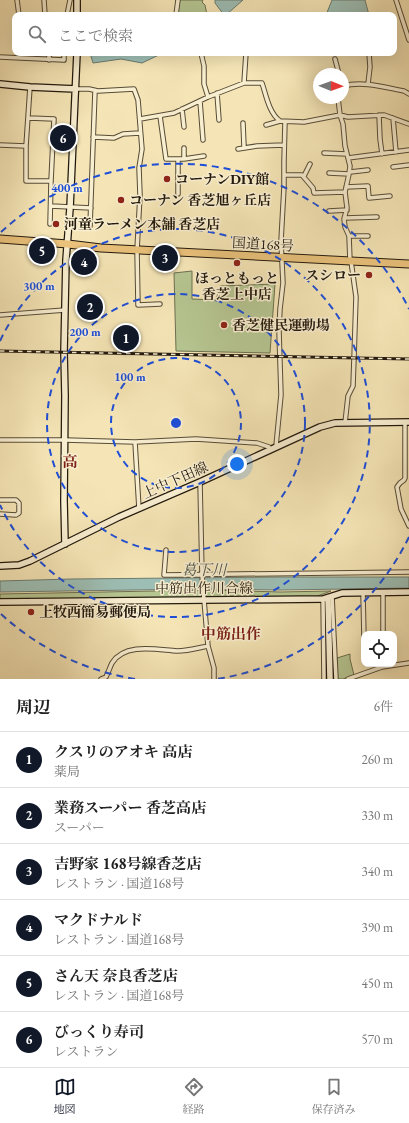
<!DOCTYPE html>
<html lang="ja">
<meta charset="utf-8">
<style>
body{margin:0;font-family:"EB Garamond","Noto Serif JP",serif;background:#f2f2f2;color:#222}
.controls{position:absolute;right:12px;bottom:12px;display:grid;overflow:hidden;border-radius:8px;box-shadow:0 4px 16px #0002}
.controls button{width:36px;height:36px;display:grid;place-items:center;padding:0;border:0;border-bottom:1px solid #e0e0e0;background:#fff;color:#222;font:20px sans-serif}
.compass{position:absolute;left:313px;top:68px;width:36px;height:36px;border-radius:50%;background:#fff;box-shadow:0 4px 16px #0002;rotate:91deg}
.you{position:absolute;left:237px;top:464px;width:14px;height:14px;margin:-10px;border:3px solid #fff;border-radius:50%;background:#1a73e8;box-shadow:0 0 0 6px #1a73e833}
.badge{display:grid;place-items:center;width:26px;height:26px;border-radius:50%;background:#111827;color:#fff;font-size:13px;font-weight:700}
.pin{position:absolute;translate:-50% -50%;border:2px solid #fff;box-shadow:0 1px 4px #0006}
.list{margin:0;padding:0;list-style:none}
h2{display:flex;justify-content:space-between;align-items:center;height:52px;margin:0;padding:0 16px;font-size:17px}
h2 small{font-size:13px;font-weight:400;color:#767676}
.list li{display:grid;grid-template-columns:26px 1fr auto;gap:12px;align-items:center;box-sizing:border-box;height:56px;padding:0 16px;border-top:1px solid #e0e0e0}
.list b{display:block;font-size:15px;white-space:nowrap}
.list p{margin:0;font-size:13px;white-space:nowrap;color:#767676}
.list em{font-size:13px;font-style:normal;color:#767676}
.icon{flex:none;width:22px;height:22px;fill:none;stroke:currentColor;stroke-width:2;stroke-linecap:round;stroke-linejoin:round}
.map{position:relative;flex:none;width:409px;height:679px;overflow:hidden}
.search{position:absolute;background:#fff;box-shadow:0 4px 16px #0002;left:12px;right:12px;top:12px;height:44px;display:flex;align-items:center;gap:10px;box-sizing:border-box;padding:0 14px;border-radius:8px;color:#767676;font-size:15px}
.sheet{height:388px;background:#fff}
nav{display:flex;justify-content:space-around;align-items:center;box-sizing:border-box;height:56px;border-top:1px solid #e0e0e0;background:#fff;font-size:11px;color:#767676}
nav a{display:grid;justify-items:center;gap:2px}
nav .on{color:#111827}
.map>svg:first-child{display:block}
.green{fill:#b6c692;stroke:#6c7050}
.water{fill:#9dbeb4;stroke:#6c7c71}
.lines{fill:none;stroke-linecap:round;stroke-linejoin:round}
.street-casing{stroke:#574c37;stroke-width:5.5}
.secondary-casing{stroke:#22190d;stroke-width:8}
.highway-casing{stroke:#22190d;stroke-width:9}
.street{stroke:#f8eed0;stroke-width:3.5}
.secondary{stroke:#f8eed0;stroke-width:5.5}
.highway{stroke:#eac27b;stroke-width:7}
.rail-casing{stroke:#22190d;stroke-width:3}
.rail{stroke:#f8eed0;stroke-width:1.5;stroke-dasharray:4.5;stroke-linecap:butt}
.ring{fill:none;stroke:#1d4ed8;stroke-width:2;stroke-dasharray:7 5}
.poi-dot{fill:#8f2418;stroke:#f8eed0;stroke-width:1.5}
.labels{text-anchor:middle;stroke-width:3;stroke-linejoin:round;paint-order:stroke}
.poi-label{font-size:14px;font-weight:bold;fill:#22190d;stroke:#f8eed0;text-anchor:start}
.street-label{font-size:14px;fill:#22190d;stroke:#f8eed0}
.neighbourhood-label{font-size:15px;font-weight:bold;fill:#7a1f14;stroke:#f8eed0}
.water-label{font-size:15px;font-style:italic;fill:#4d5347;stroke:#f8eed0}
.centre{fill:#1d4ed8;stroke:#f8eed0;stroke-width:2}
.ring-label{font-size:12px;text-anchor:middle;font-weight:bold;fill:#1d4ed8;stroke:#f8eed0;stroke-width:3;stroke-linejoin:round;paint-order:stroke}
</style>
<div class="map">
<svg width="409" height="679" viewBox="0 0 409 679">
<rect width="100%" height="100%" fill="#f5e5b6"/>
<filter id="stains"><feTurbulence type="fractalNoise" baseFrequency=".005" numOctaves="4"/><feColorMatrix values="0 0 0 0 .2 0 0 0 0 .09 0 0 0 0 .02 0 0 0 .5 -.17"/></filter>
<radialGradient id="worn" r=".72"><stop offset=".6" stop-color="#630" stop-opacity="0"/><stop offset="1" stop-color="#630" stop-opacity=".3"/></radialGradient>
<!-- green -->
<path class="green" d="M 176,0 L 203,0 L 202,2 L 205,5 L 207,15 L 175,15 Z
M 192,271 L 192,299 L 216,300 L 220,286 L 275,284 L 270,353 L 176,351 L 174,273 Z
M 206,590 L 281,592 L 331,591 L 315,597 L 0,601 L 0,594 Z
M 350,654 L 350,659 L 354,675 L 343,679 L 337,679 L 337,658 Z"/>
<!-- water -->
<path class="water" d="M 215,0 L 243,0 L 226,15 L 224,15 L 215,3 Z
M 332,0 L 365,0 L 369,15 L 326,15 Z
M 90,53 L 163,53 L 142,63 L 121,59 L 93,63 Z
M 281,577 L 409,577 L 409,588 L 281,590 L 199,589 L 0,592 L 0,581 L 72,579 Z"/>
<g class="lines">
<!-- street casing -->
<g class="street-casing">
<path id="street" d="M 17,0 L 19,15
M 44,0 L 45,15
M 396,0 L 409,40
M 67,15 L 70,0
M 176,15 L 178,0
M 49,53 L 49,60
M 201,53 L 204,66 L 204,84 L 208,97
M 0,57 L 64,60 L 64,53
M 335,59 L 339,74
M 244,83 L 246,53
M 368,84 L 370,67 L 369,53
M 343,86 C 363,81 383,87 404,91 L 409,94
M 30,87 L 26,146 L 26,181 L 51,181
M 76,89 L 89,89 L 98,91 L 134,89 L 138,100 L 142,149 L 139,168 L 140,195 L 137,250 L 138,305 L 160,304
M 217,93 L 219,120
M 338,98 L 340,115 L 343,124 L 345,146 L 350,166 L 349,174 L 345,192 L 347,208 L 344,219 L 345,227 L 349,236 L 350,261
M 200,101 L 203,140
M 182,109 L 184,127
M 379,115 L 380,139 L 382,154
M 160,116 L 166,159 L 184,159 L 204,156
M 29,118 L 54,119 L 51,181 L 50,224
M 393,118 L 396,152
M 140,119 L 174,113 L 208,97 L 244,83 L 262,83 C 266,95 269,113 280,121 L 304,122 L 340,115 L 348,117 L 384,115 L 409,124
M 243,123 L 244,147
M 266,125 L 280,121
M 93,137 L 114,138 L 123,134 L 140,133
M 0,145 L 26,146
M 184,148 L 184,159
M 238,149 L 257,146 L 284,145
M 324,153 L 347,154
M 348,158 L 409,150
M 393,167 L 409,165
M 350,172 L 368,170
M 329,173 L 349,174
M 284,175 L 302,175 L 313,188 L 314,193 L 345,192
M 304,176 L 310,164
M 346,187 L 368,186 L 369,198 L 390,196
M 178,194 L 178,159
M 51,206 L 91,208
M 329,211 L 347,210
M 345,218 L 377,217
M 90,226 L 95,91
M 349,236 L 368,236
M 0,315 L 65,310
M 405,422 L 405,478 L 404,480 L 400,483 L 397,487 L 401,509 L 409,526
M 345,423 L 348,396 L 353,386 L 354,358 L 356,297 L 351,261
M 0,440 L 65,440 L 135,442 L 196,439 L 257,443 L 269,447 L 270,449
M 135,442 L 139,509
M 276,446 L 281,395 L 279,331 L 280,309 L 283,283 L 281,241 L 284,187 L 284,161 L 285,122
M 200,482 L 202,575 L 204,600 L 208,646 L 214,668 L 214,679
M 0,500 L 16,500 L 19,503 L 19,513 L 16,515 L 0,514
M 166,550 L 164,575 L 409,572
M 363,593 L 364,638
M 332,596 L 336,679
M 323,599 L 324,679
M 379,634 L 383,633 L 383,593
M 101,679 L 106,677 C 108,673 110,667 112,663 C 125,642 158,650 177,651 C 188,651 198,648 208,646
M 348,679 L 382,667 L 409,663"/>
</g>
<!-- secondary casing -->
<g class="secondary-casing">
<path id="secondary" d="M 77,0 L 77,15
M 0,84 L 30,87 L 76,89
M 65,544 L 64,501 L 65,396 L 64,352 L 66,260 L 70,208 L 77,53
M 0,566 L 19,565 L 30,561 L 119,517 L 200,482 L 320,427 L 335,423 L 409,422
M 328,598 L 330,679
M 0,602 L 323,599 L 342,593 L 409,592"/>
</g>
<!-- highway casing -->
<g class="highway-casing">
<path id="highway" d="M 0,239 L 68,244 L 101,248 L 409,264"/>
</g>
<!-- street -->
<use href="#street" class="street"/>
<!-- secondary -->
<use href="#secondary" class="secondary"/>
<!-- highway -->
<use href="#highway" class="highway"/>
<!-- rail casing -->
<g class="rail-casing">
<path id="rail" d="M 0,351 L 409,359"/>
</g>
<!-- rail -->
<use href="#rail" class="rail"/>
</g>
<!-- distance rings -->
<g class="ring">
<circle cx="176" cy="423" r="65"/>
<circle cx="176" cy="423" r="129"/>
<path d="M0 341A194 194 0 1 1 0 505"/>
<path d="M409 537A259 259 0 0 1 217 679M135 679A259 259 0 0 1 1 614M1 232A259 259 0 0 1 409 309"/>
</g>
<!-- markers -->
<g class="poi-dot">
<circle cx="167" cy="179" r="4"/>
<circle cx="121" cy="200" r="4"/>
<circle cx="56" cy="224" r="4"/>
<circle cx="237" cy="263" r="4"/>
<circle cx="369" cy="275" r="4"/>
<circle cx="224" cy="325" r="4"/>
<circle cx="31" cy="612" r="4"/>
</g>
<g class="labels">
<!-- poi labels -->
<g class="poi-label">
<text x="175" y="184">コーナンDIY館</text>
<text x="129" y="205">コーナン 香芝旭ヶ丘店</text>
<text x="64" y="229">河童ラーメン本舗 香芝店</text>
<text x="361" y="280" text-anchor="end">スシロー</text>
<text x="237" y="283" text-anchor="middle">ほっともっと<tspan x="237" dy="16">香芝上中店</tspan></text>
<text x="232" y="330">香芝健民運動場</text>
<text x="39" y="617">上牧西簡易郵便局</text>
</g>
<!-- street labels -->
<g class="street-label">
<text transform="translate(263 244) rotate(3)" y="5">国道168号</text>
<text transform="translate(175 480) rotate(-24)" y="5">上中下田線</text>
<text x="204" y="593">中筋出作川合線</text>
</g>
<!-- neighbourhood labels -->
<g class="neighbourhood-label">
<text x="70" y="467">高</text>
<text x="231" y="639">中筋出作</text>
</g>
<!-- water labels -->
<g class="water-label">
<text x="204" y="575">葛下川</text>
</g>
</g>
<circle cx="176" cy="423" r="6" class="centre"/>
<g class="ring-label">
<text x="67" y="192">400 m</text>
<text x="39" y="290">300 m</text>
<text x="85" y="336">200 m</text>
<text x="130" y="381">100 m</text>
</g>
<rect width="100%" height="100%" filter="url(#stains)"/>
<rect width="100%" height="100%" fill="url(#worn)"/>
</svg>
<div class="controls">
<button><svg class="icon" aria-label="locate" viewBox="0 0 24 24"><circle cx="12" cy="12" r="6"/><path d="M12 2v4M12 18v4M2 12h4M18 12h4"/></svg></button>
</div>
<svg class="compass" viewBox="-18 -18 36 36"><path d="M0-13l5 13h-10z" fill="#e53935"/><path d="M0 13l5-13h-10z" fill="#767676"/></svg>
<div class="you"></div>
<div class="pin badge" style="left:126px;top:338px">1</div>
<div class="pin badge" style="left:90px;top:307px">2</div>
<div class="pin badge" style="left:165px;top:258px">3</div>
<div class="pin badge" style="left:84px;top:262px">4</div>
<div class="pin badge" style="left:42px;top:251px">5</div>
<div class="pin badge" style="left:63px;top:138px">6</div>
<div class="search"><svg class="icon" aria-label="search" viewBox="0 0 24 24"><circle cx="10" cy="10" r="6"/><path d="M15 15l6 6"/></svg>ここで検索</div>
</div>
<section class="sheet">
<h2>周辺<small>6件</small></h2>
<ul class="list">
<li><span class="badge">1</span><div><b>クスリのアオキ 高店</b><p>薬局</p></div><em>260 m</em></li>
<li><span class="badge">2</span><div><b>業務スーパー 香芝高店</b><p>スーパー</p></div><em>330 m</em></li>
<li><span class="badge">3</span><div><b>吉野家 168号線香芝店</b><p>レストラン · 国道168号</p></div><em>340 m</em></li>
<li><span class="badge">4</span><div><b>マクドナルド</b><p>レストラン · 国道168号</p></div><em>390 m</em></li>
<li><span class="badge">5</span><div><b>さん天 奈良香芝店</b><p>レストラン · 国道168号</p></div><em>450 m</em></li>
<li><span class="badge">6</span><div><b>びっくり寿司</b><p>レストラン</p></div><em>570 m</em></li>
</ul>
</section>
<nav>
<a class="on"><svg class="icon" aria-label="map" viewBox="0 0 24 24"><path d="M3 6l6-2 6 2 6-2v14l-6 2-6-2-6 2zM9 4v14M15 6v14"/></svg>地図</a>
<a><svg class="icon" aria-label="directions" viewBox="0 0 24 24"><path d="M12 3l9 9-9 9-9-9zM9 14v-3h6M13 9l2 2-2 2"/></svg>経路</a>
<a><svg class="icon" aria-label="saved" viewBox="0 0 24 24"><path d="M7 4h10v16l-5-4-5 4z"/></svg>保存済み</a>
</nav>
